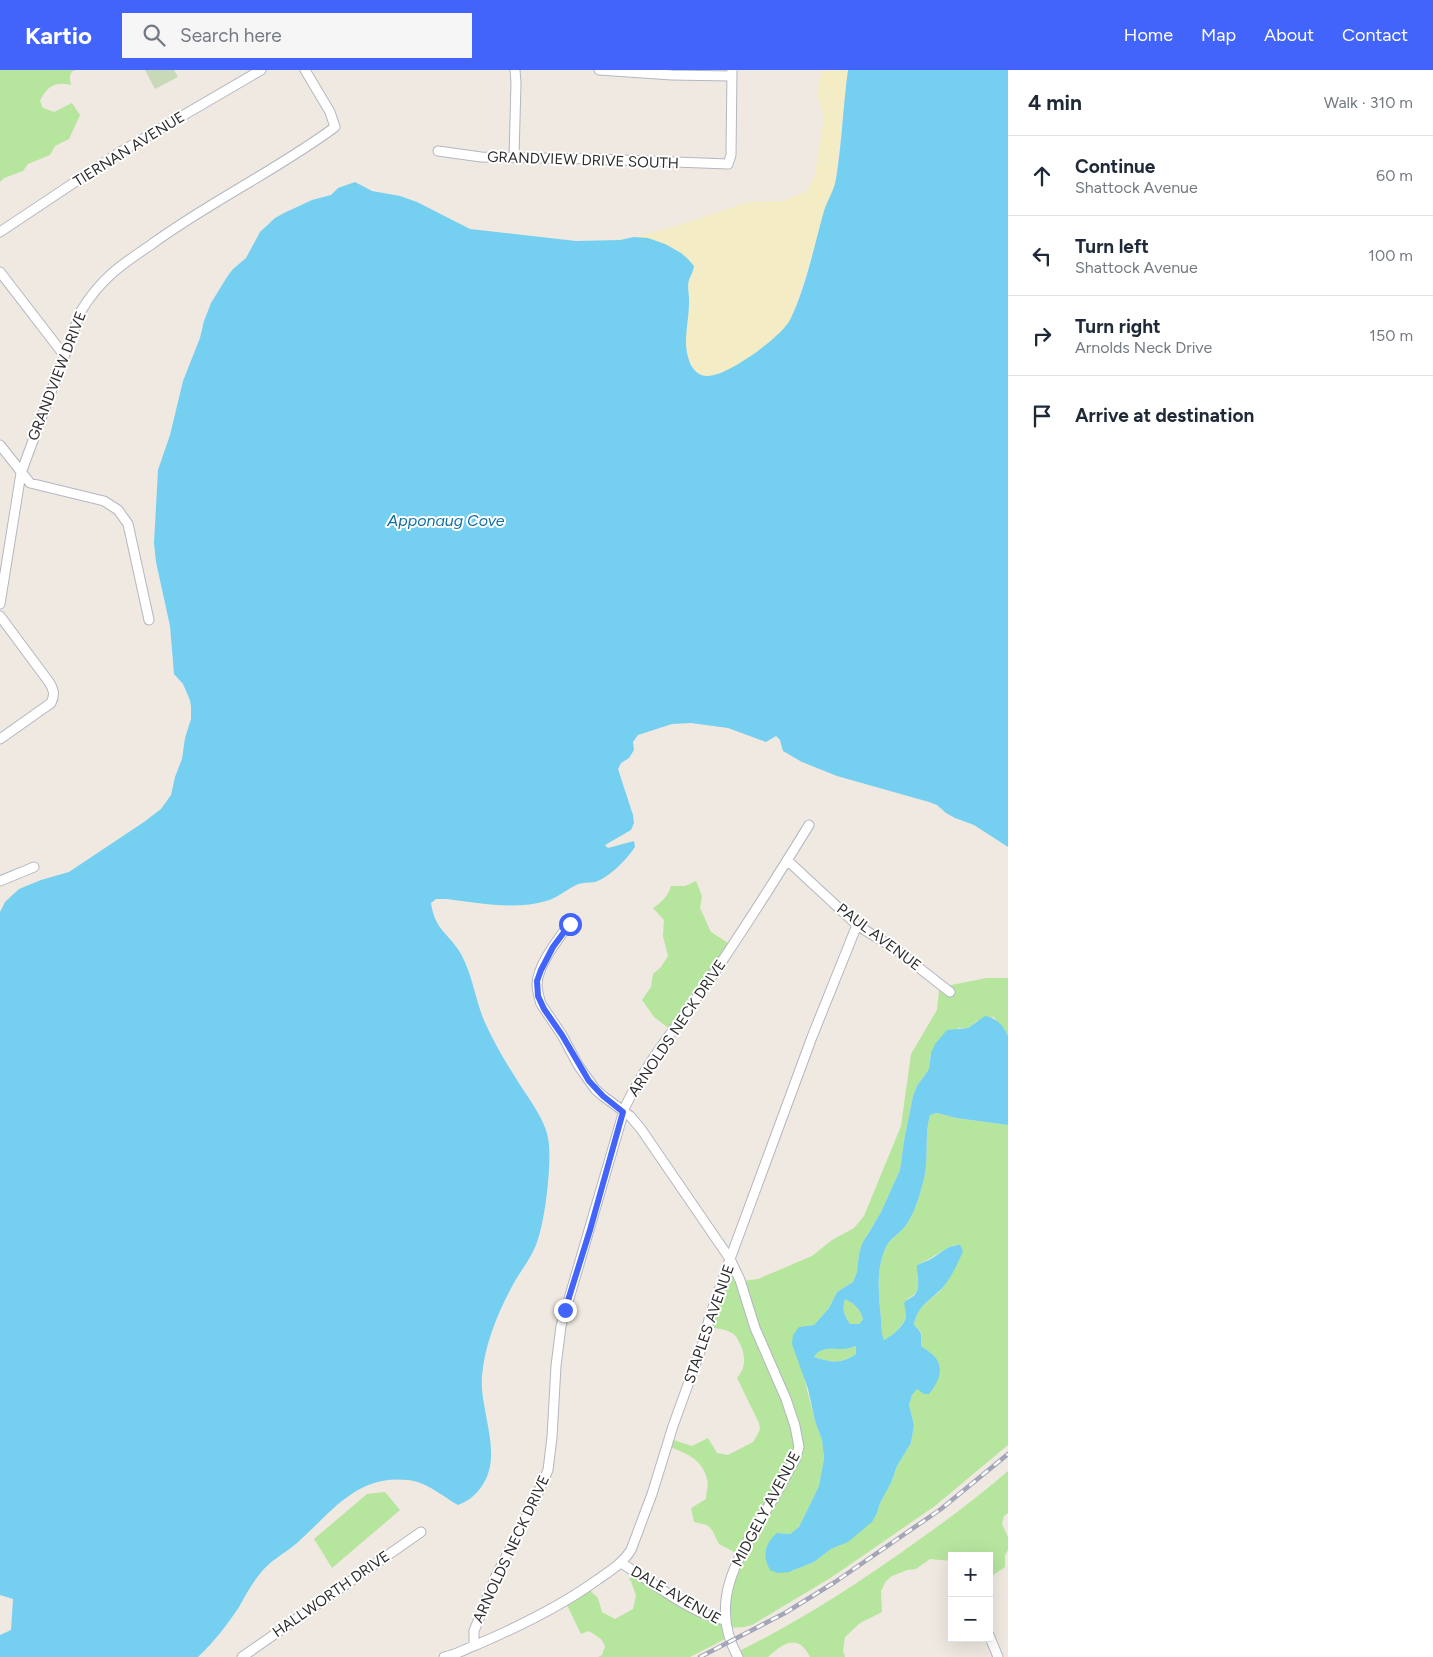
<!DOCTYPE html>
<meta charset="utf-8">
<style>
body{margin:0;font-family:Figtree,sans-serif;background:#f6f6f7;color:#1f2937}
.controls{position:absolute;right:15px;bottom:15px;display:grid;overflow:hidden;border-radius:0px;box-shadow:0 5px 20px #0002}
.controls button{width:45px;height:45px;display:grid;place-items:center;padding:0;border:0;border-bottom:1px solid #e0e1e3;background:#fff;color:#1f2937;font:25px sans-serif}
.stop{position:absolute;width:15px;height:15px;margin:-11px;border:4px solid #4264fb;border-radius:50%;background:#fff}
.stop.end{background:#4264fb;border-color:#fff;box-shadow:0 1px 5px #0008}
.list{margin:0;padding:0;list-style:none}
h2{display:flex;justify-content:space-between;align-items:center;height:65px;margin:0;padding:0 20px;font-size:21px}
h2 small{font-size:16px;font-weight:400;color:#747a83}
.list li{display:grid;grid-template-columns:32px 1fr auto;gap:15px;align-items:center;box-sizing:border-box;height:80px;padding:0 20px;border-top:1px solid #e0e1e3}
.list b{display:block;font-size:19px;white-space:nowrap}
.list p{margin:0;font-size:16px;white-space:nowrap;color:#747a83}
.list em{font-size:16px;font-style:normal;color:#747a83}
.icon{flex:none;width:28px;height:28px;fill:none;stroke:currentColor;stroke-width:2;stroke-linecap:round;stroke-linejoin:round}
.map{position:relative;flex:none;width:1008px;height:1587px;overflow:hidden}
header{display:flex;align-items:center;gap:30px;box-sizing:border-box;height:70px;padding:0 25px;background:#4264fb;color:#fff}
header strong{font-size:24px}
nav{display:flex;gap:28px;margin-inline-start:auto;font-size:18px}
.search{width:350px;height:45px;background:#f6f6f7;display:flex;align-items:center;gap:12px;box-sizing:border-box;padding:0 18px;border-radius:0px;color:#747a83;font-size:19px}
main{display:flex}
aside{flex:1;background:#fff}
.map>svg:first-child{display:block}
.green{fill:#b6e59e}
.sand{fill:#f3ecc5}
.cemetery{fill:#c8d9b8}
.water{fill:#75cff0;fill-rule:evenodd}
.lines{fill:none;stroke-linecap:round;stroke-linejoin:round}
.minor-casing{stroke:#b4b7c1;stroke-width:11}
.minor{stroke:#fff;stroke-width:9}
.rail-casing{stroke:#a3a6b8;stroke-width:4.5}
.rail{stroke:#fff;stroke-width:2.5;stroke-dasharray:8;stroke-linecap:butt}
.route{stroke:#4264fb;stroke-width:6}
.labels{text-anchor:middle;stroke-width:4;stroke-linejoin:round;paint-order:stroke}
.street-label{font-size:15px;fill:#2e2e2e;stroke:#fff}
.water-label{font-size:16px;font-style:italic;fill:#0d6fa3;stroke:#fff}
</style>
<header>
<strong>Kartio</strong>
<div class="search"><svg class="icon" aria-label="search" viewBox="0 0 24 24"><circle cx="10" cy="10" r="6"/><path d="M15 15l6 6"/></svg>Search here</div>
<nav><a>Home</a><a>Map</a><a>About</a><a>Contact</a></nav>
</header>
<main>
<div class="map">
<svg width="1008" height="1587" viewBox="0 0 1008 1587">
<rect width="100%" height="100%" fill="#efe9e1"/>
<!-- green -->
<path class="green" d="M 0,0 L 75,0 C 68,3 70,9 71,15 C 55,11 47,16 40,31 L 43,38 L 54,42 L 72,33 L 80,45 L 69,69 L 55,76 L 50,85 L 28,94 L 23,101 L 4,108 L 0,112 Z
M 696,811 L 702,826 L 700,838 L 711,862 L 731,875 L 671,960 L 654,947 L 642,930 L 651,917 L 653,904 L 661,897 L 668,886 L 663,866 L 664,850 L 653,838 C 662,832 668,826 671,816 L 685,816 Z
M 987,908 L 1008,908 L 1008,966 L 1000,955 L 994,947 L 977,951 L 968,958 L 958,958 L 931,983 L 929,999 L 917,1016 L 913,1026 L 904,1071 L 900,1100 L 881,1142 L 867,1165 L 859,1184 L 857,1202 L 853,1212 L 837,1222 L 829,1238 L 814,1255 L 799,1257 L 804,1308 L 815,1351 L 822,1370 L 824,1388 L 819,1416 L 799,1457 L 790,1464 L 778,1463 L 789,1502 L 814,1492 L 831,1479 L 841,1475 L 877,1443 L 880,1433 L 891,1413 L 897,1396 L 911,1373 L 914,1355 L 909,1335 L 912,1325 L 936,1288 L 921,1276 C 923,1265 922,1261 914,1255 C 918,1230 937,1231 946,1212 C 951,1201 953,1186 956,1174 C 942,1180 931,1189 917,1195 C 916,1210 925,1221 907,1229 C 907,1234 907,1240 906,1246 C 904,1255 892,1266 884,1270 L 882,1264 C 881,1236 873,1204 886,1177 C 890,1168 900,1164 906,1155 C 915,1143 920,1124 924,1109 C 929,1088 924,1066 930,1045 L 937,1043 L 956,1048 L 1008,1055 L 1008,1375 L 935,1436 L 832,1507 L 752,1555 L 744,1557 L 727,1558 L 729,1567 L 690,1587 L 598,1587 L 602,1585 L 605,1576 L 601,1569 L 589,1561 L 581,1564 L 565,1531 L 586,1517 L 598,1528 L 602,1542 L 615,1549 L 633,1539 L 636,1526 L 631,1511 L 629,1510 L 634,1501 L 690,1537 L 724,1549 L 738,1484 L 719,1474 L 712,1460 L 707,1455 L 694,1452 L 691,1438 L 706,1429 C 706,1423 709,1415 707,1409 C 702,1388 685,1383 667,1376 L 671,1369 L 692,1376 L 708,1368 L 717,1383 L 728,1385 L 753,1372 L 760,1360 L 759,1353 L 737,1308 C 746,1297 746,1287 740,1274 C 738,1270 736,1264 730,1262 C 724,1259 714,1258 707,1257 L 730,1193 L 742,1211 L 758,1209 L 812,1186 L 832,1170 L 854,1158 L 864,1146 L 901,1056 L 911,984 L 937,940 L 939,920 L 941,917 Z
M 845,1229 C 855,1234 860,1239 863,1249 L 859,1254 L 850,1254 C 844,1245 842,1240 845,1229 Z
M 856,1276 L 856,1284 C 838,1295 833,1292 814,1287 C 821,1276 833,1279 844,1279 C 848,1279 852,1277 856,1276 Z
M 1008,1401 L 1008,1443 L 1004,1446 L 1002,1454 L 1008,1467 L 1008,1480 L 1005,1485 L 1005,1497 L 993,1505 L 990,1515 L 989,1486 L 952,1486 L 952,1491 L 930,1489 L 916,1499 L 907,1500 L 892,1506 L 886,1511 L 881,1521 L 882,1542 L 860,1553 L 845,1567 L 843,1581 L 845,1587 L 810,1587 C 798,1563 783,1573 768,1587 L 731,1587 L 736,1585 L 737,1582 C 797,1553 854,1516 909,1477 C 943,1453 977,1428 1008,1401 Z
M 385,1422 L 400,1440 L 332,1498 L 314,1469 L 367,1424 Z"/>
<!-- sand -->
<path class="sand" d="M 822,0 L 848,0 L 835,112 L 793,244 C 790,250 787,255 783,260 C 770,274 727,305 709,306 C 701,306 694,301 691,294 C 680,273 690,251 689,229 C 689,223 687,217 689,210 C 690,205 693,202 694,196 C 679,177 657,169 634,167 L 673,157 L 749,132 L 783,131 L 807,121 L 815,104 L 824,48 L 817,24 Z"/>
<!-- cemetery -->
<path class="cemetery" d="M 145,0 L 174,0 L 178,7 L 155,19 Z"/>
<!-- water -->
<path class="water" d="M 848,0 L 1008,0 L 1008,777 L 974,755 L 955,748 L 946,743 L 937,735 L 929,732 L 837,706 L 802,692 L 783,681 L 780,670 L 776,666 L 766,672 L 728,658 L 691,653 L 672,654 L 638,665 L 633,672 L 634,680 L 629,688 L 621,693 L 618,699 L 633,745 L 634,753 L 631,760 L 605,775 L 608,778 L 634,771 L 635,777 C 627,789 609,808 595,812 C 589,813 583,812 576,815 C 566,820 557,828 546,831 C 517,840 476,833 447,829 L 436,829 L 431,833 C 435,861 449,863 461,884 C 472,904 475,927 483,948 C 495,976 515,1008 532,1033 C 540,1046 548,1059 549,1075 C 551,1099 545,1153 536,1175 C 531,1188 522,1199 515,1211 C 499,1240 485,1272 482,1306 C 479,1343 506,1387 479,1420 C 473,1427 468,1431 458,1435 C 442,1426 427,1412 408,1410 C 356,1404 331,1443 297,1473 C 284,1484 269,1491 259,1505 C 251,1515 245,1526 239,1537 C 227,1555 214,1572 198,1587 L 0,1587 L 0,1565 L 11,1560 L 13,1529 L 0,1525 L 0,842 L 5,832 L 19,819 L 41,810 L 69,802 L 144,752 L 161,739 L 171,725 L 175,707 L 182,689 L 185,668 L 191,649 L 191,637 L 190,630 L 183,614 L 174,604 L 170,556 L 156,492 L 154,473 L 158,400 L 170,365 L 183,311 L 200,268 L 204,251 L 211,233 L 227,207 L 233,199 L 246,188 L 260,162 L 275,148 L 284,143 L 312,130 L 331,125 L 338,118 L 355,112 L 372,121 L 400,126 L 417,132 L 470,159 L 576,171 L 620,170 L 634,167 L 648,168 L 665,174 L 681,183 L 688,189 L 694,196 C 693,202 691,205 689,210 C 687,216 689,223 689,229 C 690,251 681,271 690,293 C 693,300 699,306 707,306 C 727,307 781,267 790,250 C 806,218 814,176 824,141 C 827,131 834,121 836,109 C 842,73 843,36 848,0 Z
M 985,946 C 997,948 1003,955 1008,966 L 1008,1055 L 956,1048 L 937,1043 L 930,1045 C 924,1066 929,1088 924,1109 C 920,1124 915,1143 906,1155 C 900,1164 890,1168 886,1177 C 873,1204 881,1236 882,1264 L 884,1270 C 892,1266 905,1255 906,1246 C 906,1242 905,1237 904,1233 C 908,1228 913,1228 916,1223 C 921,1215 916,1203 917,1195 C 921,1193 925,1192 929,1190 C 939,1185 948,1174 960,1175 L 963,1181 C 958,1193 952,1206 944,1216 C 932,1230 917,1235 914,1255 C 922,1262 922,1265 921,1276 C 926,1280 934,1284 937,1290 C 944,1302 937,1314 929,1324 L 924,1324 L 917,1319 L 912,1325 L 909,1335 L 914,1355 L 911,1373 L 897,1396 L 891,1413 L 880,1433 L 877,1443 L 872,1452 L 848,1472 L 831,1479 L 814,1492 L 789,1502 L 778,1503 L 770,1500 C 762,1486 765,1473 777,1463 L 790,1464 L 799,1457 L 819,1416 L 824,1388 L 822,1370 L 815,1351 L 808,1319 L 792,1274 L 793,1265 L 799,1257 L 814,1255 L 829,1238 L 837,1222 L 853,1212 L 857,1202 L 859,1184 L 862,1174 L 881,1142 L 900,1100 L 904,1071 L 913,1026 L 917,1016 L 929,999 L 931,983 L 935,974 L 947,960 L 968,958 ZM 845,1229 C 855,1234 860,1239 863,1249 L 859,1254 L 850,1254 C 844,1245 842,1240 845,1229 ZM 856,1276 L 856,1284 C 839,1295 832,1292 814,1287 C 821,1276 833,1279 844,1279 C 848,1279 852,1277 856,1276 Z"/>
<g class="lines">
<!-- minor casing -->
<g class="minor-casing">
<path id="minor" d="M 599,0 L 672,5 L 731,6
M 438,81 L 481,87 L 596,89 L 728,94 L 731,85 L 732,0
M 514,87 L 516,13 L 515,0
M 0,162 L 117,84 L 261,0
M 0,202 L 64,285
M 0,375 L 30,413 L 104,431 L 118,440 L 128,454 L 149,550
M 0,534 L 21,403 L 81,241 C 101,208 121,195 152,174 C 211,131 277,100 335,57 L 330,42 L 305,0
M 0,546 L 49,612 C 54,620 55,625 51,633 L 0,669
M 787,790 L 857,855 L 895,879 L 950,922
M 0,811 L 34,797
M 569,854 C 558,870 538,894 537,914 C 537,921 539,927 541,934 L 562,965 L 578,995 L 595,1019 L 603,1026 L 630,1046 L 641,1059 L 730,1189 L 740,1210 L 755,1258 L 786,1329 L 795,1356 L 799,1377 L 795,1390 C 786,1405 779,1420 770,1434 C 741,1482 706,1531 738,1587
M 621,1493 C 650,1510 692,1545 725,1550
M 989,1565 L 998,1587
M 474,1576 L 474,1561 L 495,1508 L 535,1430 L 548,1400 L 552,1367 L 556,1296 L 561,1256 L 625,1037 C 647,991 681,951 710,909 C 744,859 777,807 809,755
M 242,1587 L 421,1462
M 444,1587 C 456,1585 465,1579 476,1575 C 518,1557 560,1537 597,1510 C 610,1501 623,1493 631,1480 L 652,1424 L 673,1356 L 702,1276 L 710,1246 L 730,1189 L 812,967 L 857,855"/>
</g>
<!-- minor -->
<use href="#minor" class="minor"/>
<!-- rail casing -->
<g class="rail-casing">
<path id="rail" d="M 700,1587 L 785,1543 L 835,1512 L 941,1439 L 1008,1384"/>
</g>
<!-- rail -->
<use href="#rail" class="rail"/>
</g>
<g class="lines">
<!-- route -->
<path class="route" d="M 565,1240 L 590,1160 L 623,1042 L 603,1026 L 589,1011 L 562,965 L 544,939 L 538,926 L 537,911 L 541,900 L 553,877 L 570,854"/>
</g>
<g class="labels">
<!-- street labels -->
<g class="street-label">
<text transform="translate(129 79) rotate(-32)" y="5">TIERNAN AVENUE</text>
<text transform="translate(583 90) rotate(2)" y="5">GRANDVIEW DRIVE SOUTH</text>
<text transform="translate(57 306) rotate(-69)" y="5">GRANDVIEW DRIVE</text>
<text transform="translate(879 867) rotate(37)" y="5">PAUL AVENUE</text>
<text transform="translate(677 958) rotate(-56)" y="5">ARNOLDS NECK DRIVE</text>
<text transform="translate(709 1254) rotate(-71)" y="5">STAPLES AVENUE</text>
<text transform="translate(766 1439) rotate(-62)" y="5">MIDGELY AVENUE</text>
<text transform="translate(511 1479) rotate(-65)" y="5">ARNOLDS NECK DRIVE</text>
<text transform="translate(331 1524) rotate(-35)" y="5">HALLWORTH DRIVE</text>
<text transform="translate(676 1525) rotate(30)" y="5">DALE AVENUE</text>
</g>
<!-- water labels -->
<g class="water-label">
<text x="446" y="456">Apponaug Cove</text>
</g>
</g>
</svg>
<div class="controls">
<button>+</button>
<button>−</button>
</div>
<div class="stop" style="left:570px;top:854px"></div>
<div class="stop end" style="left:565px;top:1240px"></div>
</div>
<aside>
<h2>4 min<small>Walk · 310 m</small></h2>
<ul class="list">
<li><svg class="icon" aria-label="ahead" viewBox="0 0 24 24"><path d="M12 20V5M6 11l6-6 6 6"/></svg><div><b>Continue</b><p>Shattock Avenue</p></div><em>60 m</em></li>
<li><svg class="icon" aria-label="left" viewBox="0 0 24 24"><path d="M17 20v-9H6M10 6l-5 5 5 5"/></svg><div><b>Turn left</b><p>Shattock Avenue</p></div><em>100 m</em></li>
<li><svg class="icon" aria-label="right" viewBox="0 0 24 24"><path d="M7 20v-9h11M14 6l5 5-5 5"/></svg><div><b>Turn right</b><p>Arnolds Neck Drive</p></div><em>150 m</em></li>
<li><svg class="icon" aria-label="arrive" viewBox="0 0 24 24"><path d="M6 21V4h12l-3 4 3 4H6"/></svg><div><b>Arrive at destination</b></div></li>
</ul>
</aside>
</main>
